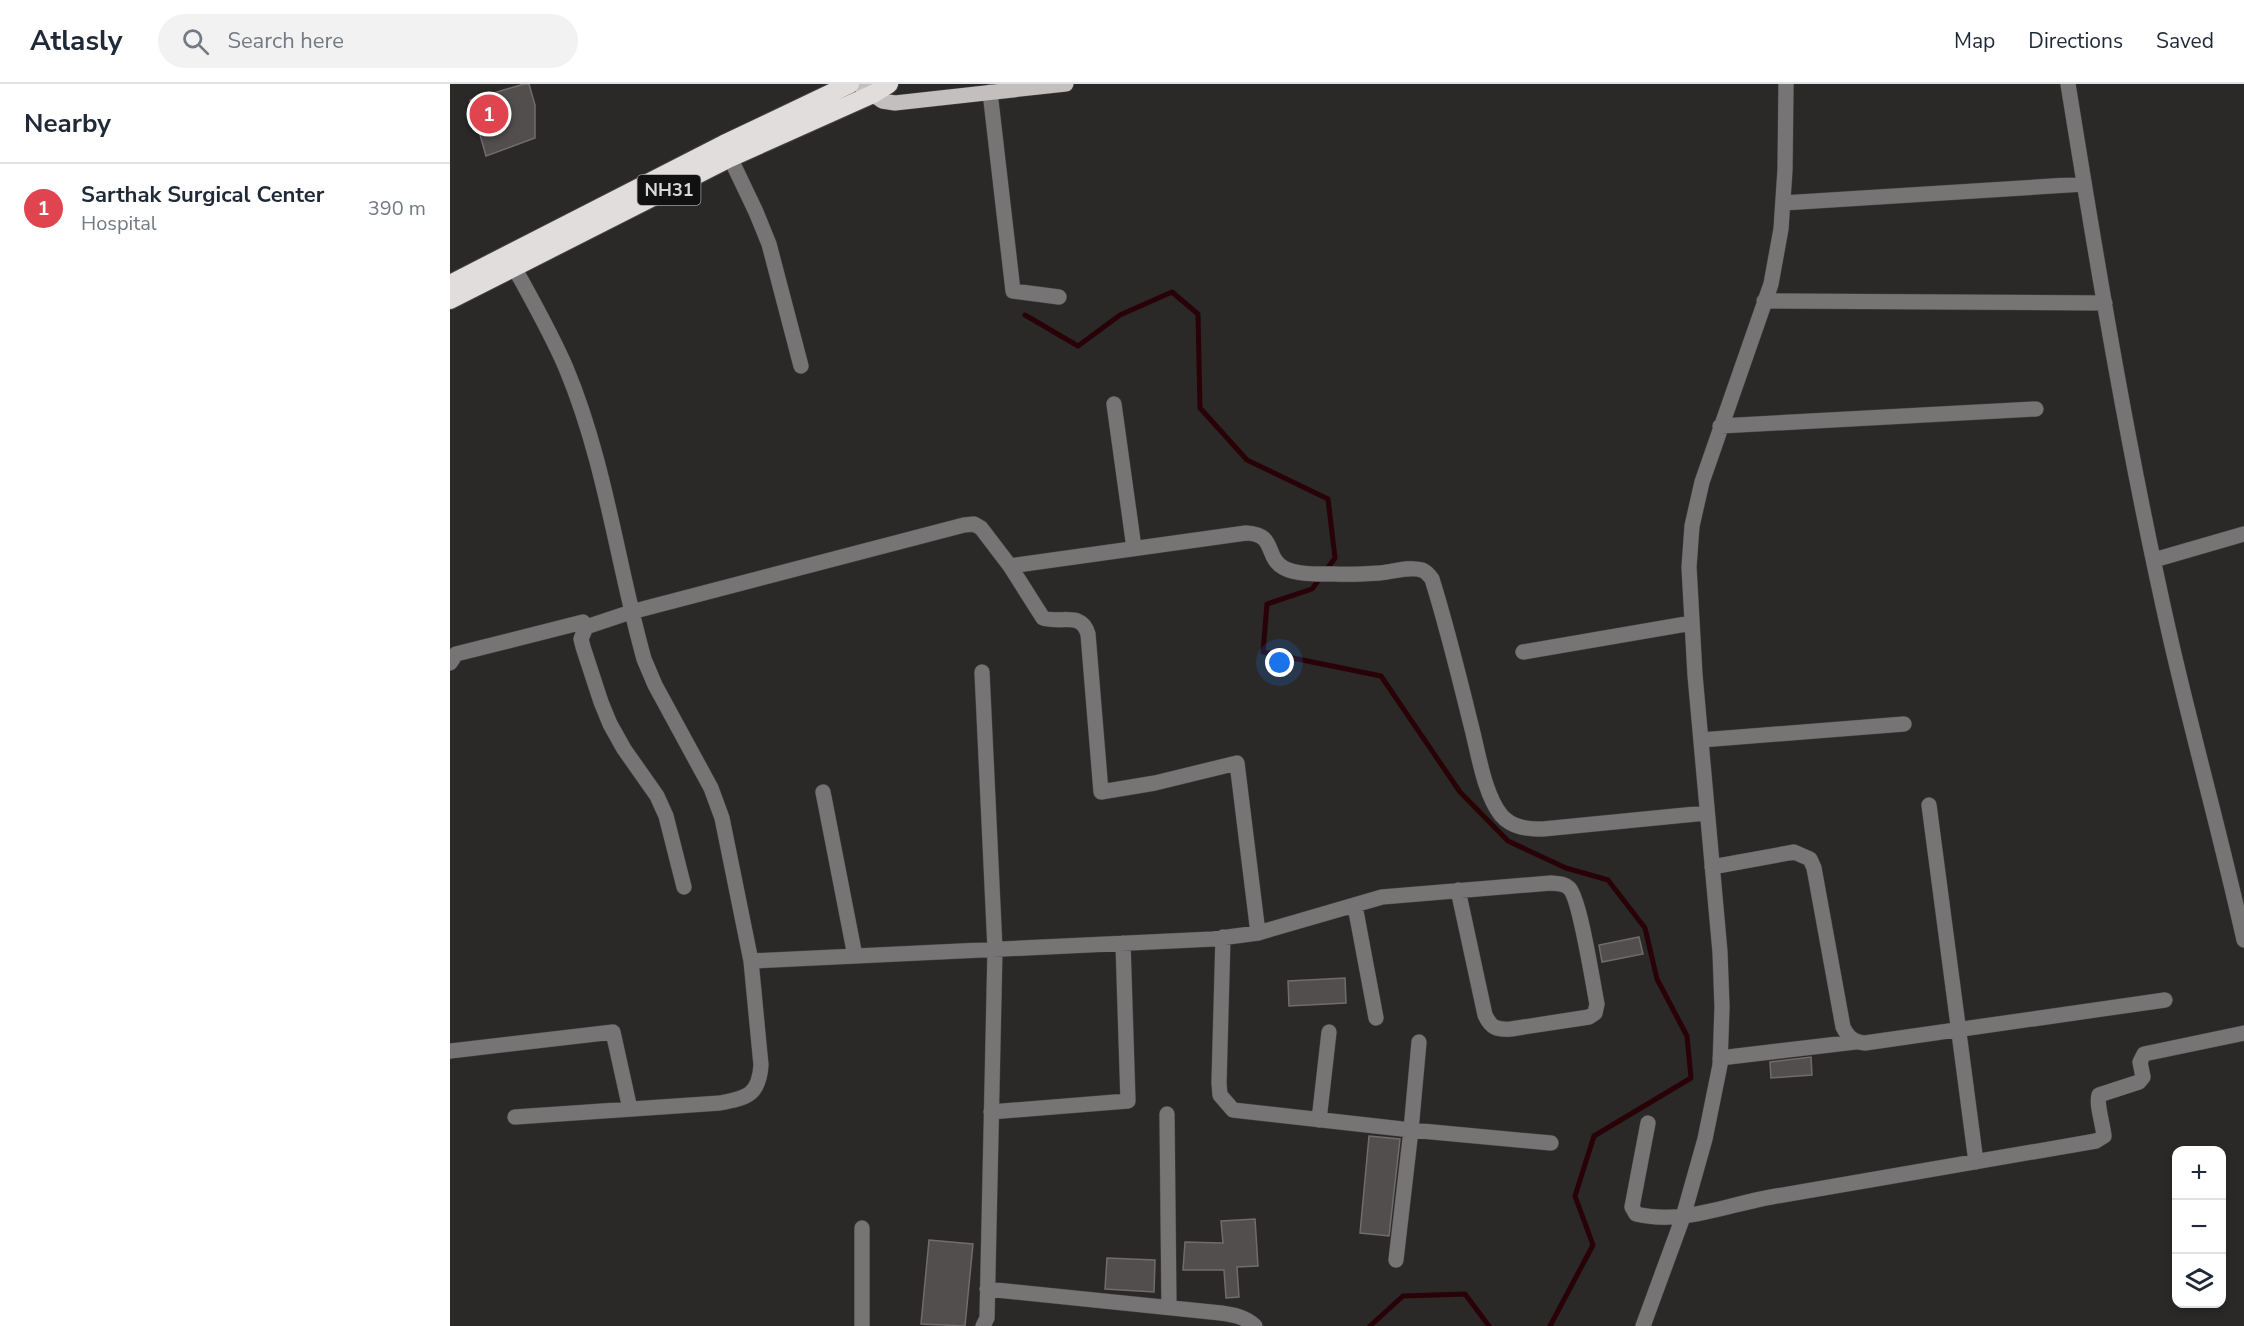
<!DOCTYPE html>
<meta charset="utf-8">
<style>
body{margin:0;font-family:"Nunito Sans",sans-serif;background:#f2f2f3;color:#1f2937}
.controls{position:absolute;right:18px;bottom:18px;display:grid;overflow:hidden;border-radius:12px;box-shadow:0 3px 9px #0003}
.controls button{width:54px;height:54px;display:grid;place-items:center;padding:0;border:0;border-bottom:2px solid #e0e1e3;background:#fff;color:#1f2937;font:30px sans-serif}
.you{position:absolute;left:830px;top:579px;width:21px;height:21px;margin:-15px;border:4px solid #fff;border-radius:50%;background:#1a73e8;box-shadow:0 0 0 9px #1a73e833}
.badge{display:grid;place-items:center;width:39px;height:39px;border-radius:50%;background:#247191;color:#fff;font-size:20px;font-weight:700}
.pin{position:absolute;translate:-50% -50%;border:3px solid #fff;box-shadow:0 2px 6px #0006}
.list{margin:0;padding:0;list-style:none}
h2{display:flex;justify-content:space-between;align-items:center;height:78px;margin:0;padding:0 24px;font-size:26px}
h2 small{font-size:20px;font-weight:400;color:#747a83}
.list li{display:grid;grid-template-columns:39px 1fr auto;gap:18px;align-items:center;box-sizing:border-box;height:90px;padding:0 24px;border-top:2px solid #e0e1e3}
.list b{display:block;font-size:22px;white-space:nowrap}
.list p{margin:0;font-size:20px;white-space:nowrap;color:#747a83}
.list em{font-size:20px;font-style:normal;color:#747a83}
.icon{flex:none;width:33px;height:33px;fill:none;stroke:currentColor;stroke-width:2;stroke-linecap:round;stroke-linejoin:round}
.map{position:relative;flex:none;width:1794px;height:1242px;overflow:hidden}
header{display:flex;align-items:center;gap:36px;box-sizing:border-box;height:84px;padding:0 30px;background:#fff;border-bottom:2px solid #e0e1e3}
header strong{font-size:28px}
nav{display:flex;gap:33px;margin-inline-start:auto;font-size:21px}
.search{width:420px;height:54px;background:#f2f2f3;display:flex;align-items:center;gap:15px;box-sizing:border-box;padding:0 21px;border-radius:33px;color:#747a83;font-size:22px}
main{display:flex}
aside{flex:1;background:#fff}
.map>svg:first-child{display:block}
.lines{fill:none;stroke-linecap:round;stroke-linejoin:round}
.stream{stroke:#280206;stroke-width:5}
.building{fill:#524e4e;stroke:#706c6c;stroke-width:1.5}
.minor-casing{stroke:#474444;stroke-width:16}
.major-casing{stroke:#474444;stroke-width:16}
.highway-casing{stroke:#474444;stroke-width:20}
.minor{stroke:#767474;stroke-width:15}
.major{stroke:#c3bfbf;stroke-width:15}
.highway{stroke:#e2dddd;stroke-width:18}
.labels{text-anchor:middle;stroke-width:4.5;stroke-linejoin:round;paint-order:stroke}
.shield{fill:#121111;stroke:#9d9c9c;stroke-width:1.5}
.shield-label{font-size:18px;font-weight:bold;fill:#d9d7d7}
</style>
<header>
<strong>Atlasly</strong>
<div class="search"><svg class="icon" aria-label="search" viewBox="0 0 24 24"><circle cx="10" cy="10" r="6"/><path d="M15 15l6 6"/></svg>Search here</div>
<nav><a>Map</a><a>Directions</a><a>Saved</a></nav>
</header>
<main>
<aside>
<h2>Nearby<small></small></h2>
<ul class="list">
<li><span class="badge" style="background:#e0444e">1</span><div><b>Sarthak Surgical Center</b><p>Hospital</p></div><em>390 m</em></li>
</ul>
</aside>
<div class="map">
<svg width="1794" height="1242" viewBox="0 0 1794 1242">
<rect width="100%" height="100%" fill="#2b2828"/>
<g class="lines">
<!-- stream -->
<path class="stream" d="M 575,231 L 628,262 L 670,231 L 722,208 L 748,230 L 750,324 L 797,376 L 878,415 L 885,474 L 862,505 L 817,520 L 813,568 L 931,592 L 1010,708 L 1058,757 L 1116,784 L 1158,796 L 1195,844 L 1207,895 L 1237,952 L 1241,994 L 1144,1052 L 1125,1112 L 1143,1161 L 1100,1242
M 920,1242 L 953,1212 L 1015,1210 L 1039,1242"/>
</g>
<!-- building -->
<path class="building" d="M 74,0 L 79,0 L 85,21 L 85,54 L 36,72 L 20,16 Z
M 1189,853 L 1193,870 L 1152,878 L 1149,861 Z
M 895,894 L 896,919 L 839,922 L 838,897 Z
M 1361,973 L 1362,991 L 1321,994 L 1320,978 Z
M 919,1052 L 950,1055 L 939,1152 L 910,1149 Z
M 805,1135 L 808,1182 L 787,1183 L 789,1213 L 776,1214 L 774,1186 L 733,1186 L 735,1158 L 773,1159 L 771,1137 Z
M 479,1156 L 523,1160 L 515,1242 L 471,1240 Z
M 657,1174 L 705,1176 L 704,1208 L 655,1205 Z"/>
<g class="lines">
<!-- minor casing -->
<g class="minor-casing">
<path id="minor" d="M 1618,0 C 1648,186 1679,373 1721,557 C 1744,657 1772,756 1794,856
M 540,8 L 563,207 L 609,213
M 276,65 L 306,128 L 319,160 L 351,282
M 1333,119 L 1634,100
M 64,183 C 82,216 101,249 116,284 C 155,377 167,478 194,575 L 205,601 L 261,704 L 272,734 L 301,877 L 763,855 L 808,849 L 932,813 L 1101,799 C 1108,800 1114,799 1119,804 C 1130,814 1143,901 1147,920 L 1145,929 L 1139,933 L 1061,945 C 1047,946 1041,944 1035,931 L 1008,806
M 1314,217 L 1655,219
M 664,320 L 684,464
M 1270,342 L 1586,325
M 1704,476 L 1794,450
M 560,482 L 796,449 C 827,450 814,473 834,484 C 847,491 869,490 884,490 C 899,491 915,490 930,489 C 943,488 959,482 972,486 C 977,488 979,491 982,495 C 997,543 1009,592 1021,641 C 1028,667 1034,710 1051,731 C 1062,744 1078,745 1093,745 L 1256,729
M 1073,568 L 1242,539
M 0,579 L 6,570 L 133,538
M 532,588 L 545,865 L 537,1234 L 533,1242
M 1251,656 L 1454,640
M 373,708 L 405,872
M 1479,721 L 1526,1078
M 1262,783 L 1344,768 L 1360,775 L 1364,784 L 1393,943 C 1398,953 1403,958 1415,959 L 1715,916
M 234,803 L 216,732 L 207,712 L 174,665 L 160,640 L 151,618 L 133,563 L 131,555 L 136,543 L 181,528 L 514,441 L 524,440 L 531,444 L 560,482 L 593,534 C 611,540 631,527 638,550 L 651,708 L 705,699 L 787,679 L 808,849
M 905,822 L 926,934
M 773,853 L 769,999 L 770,1011 L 783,1026 L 961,1046 L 1101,1059
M 0,967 L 163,948 L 180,1025
M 1270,974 L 1405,958
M 541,1028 L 678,1017 L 673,859
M 717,1030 L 719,1223
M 65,1033 L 270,1019 C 297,1014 309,1011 311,981 L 301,877
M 869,1036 L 879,948
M 1198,1039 L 1182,1123 L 1186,1130 C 1232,1141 1276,1121 1321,1113 C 1429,1094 1538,1076 1646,1057 L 1654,1052 C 1653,1041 1646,1019 1649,1011 L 1689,998 L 1693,993 L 1690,978 L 1694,970 L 1794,949
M 946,1176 L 961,1046 L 969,958
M 537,1205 L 771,1229 C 785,1231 795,1233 805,1242
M 412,1242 L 412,1144
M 1193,1242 L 1233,1133 L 1255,1055 L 1270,981 L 1272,923 L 1270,868 L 1245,591 L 1239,483 L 1242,442 L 1252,398 L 1321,200 L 1331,145 L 1335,86 L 1336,0"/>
</g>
<!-- major casing -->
<g class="major-casing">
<path id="major" d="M 408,0 L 432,17 L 445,19 L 616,0"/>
</g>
<!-- highway casing -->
<g class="highway-casing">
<path id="highway" d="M 0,200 L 274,60 L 400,0
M 0,216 L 280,74 L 423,10 L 439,0"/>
</g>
<!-- minor -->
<use href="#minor" class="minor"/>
<!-- major -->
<use href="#major" class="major"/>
<!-- highway -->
<use href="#highway" class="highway"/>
</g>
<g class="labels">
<!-- shield labels -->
<rect class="shield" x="187.5" y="91" width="63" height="30" rx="4.5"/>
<g class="shield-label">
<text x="219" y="112">NH31</text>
</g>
</g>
</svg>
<div class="controls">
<button>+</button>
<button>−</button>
<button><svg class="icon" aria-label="layers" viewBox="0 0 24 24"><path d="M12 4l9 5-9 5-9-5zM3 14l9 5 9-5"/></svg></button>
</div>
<div class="you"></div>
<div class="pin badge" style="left:39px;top:30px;background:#e0444e">1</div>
</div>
</main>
